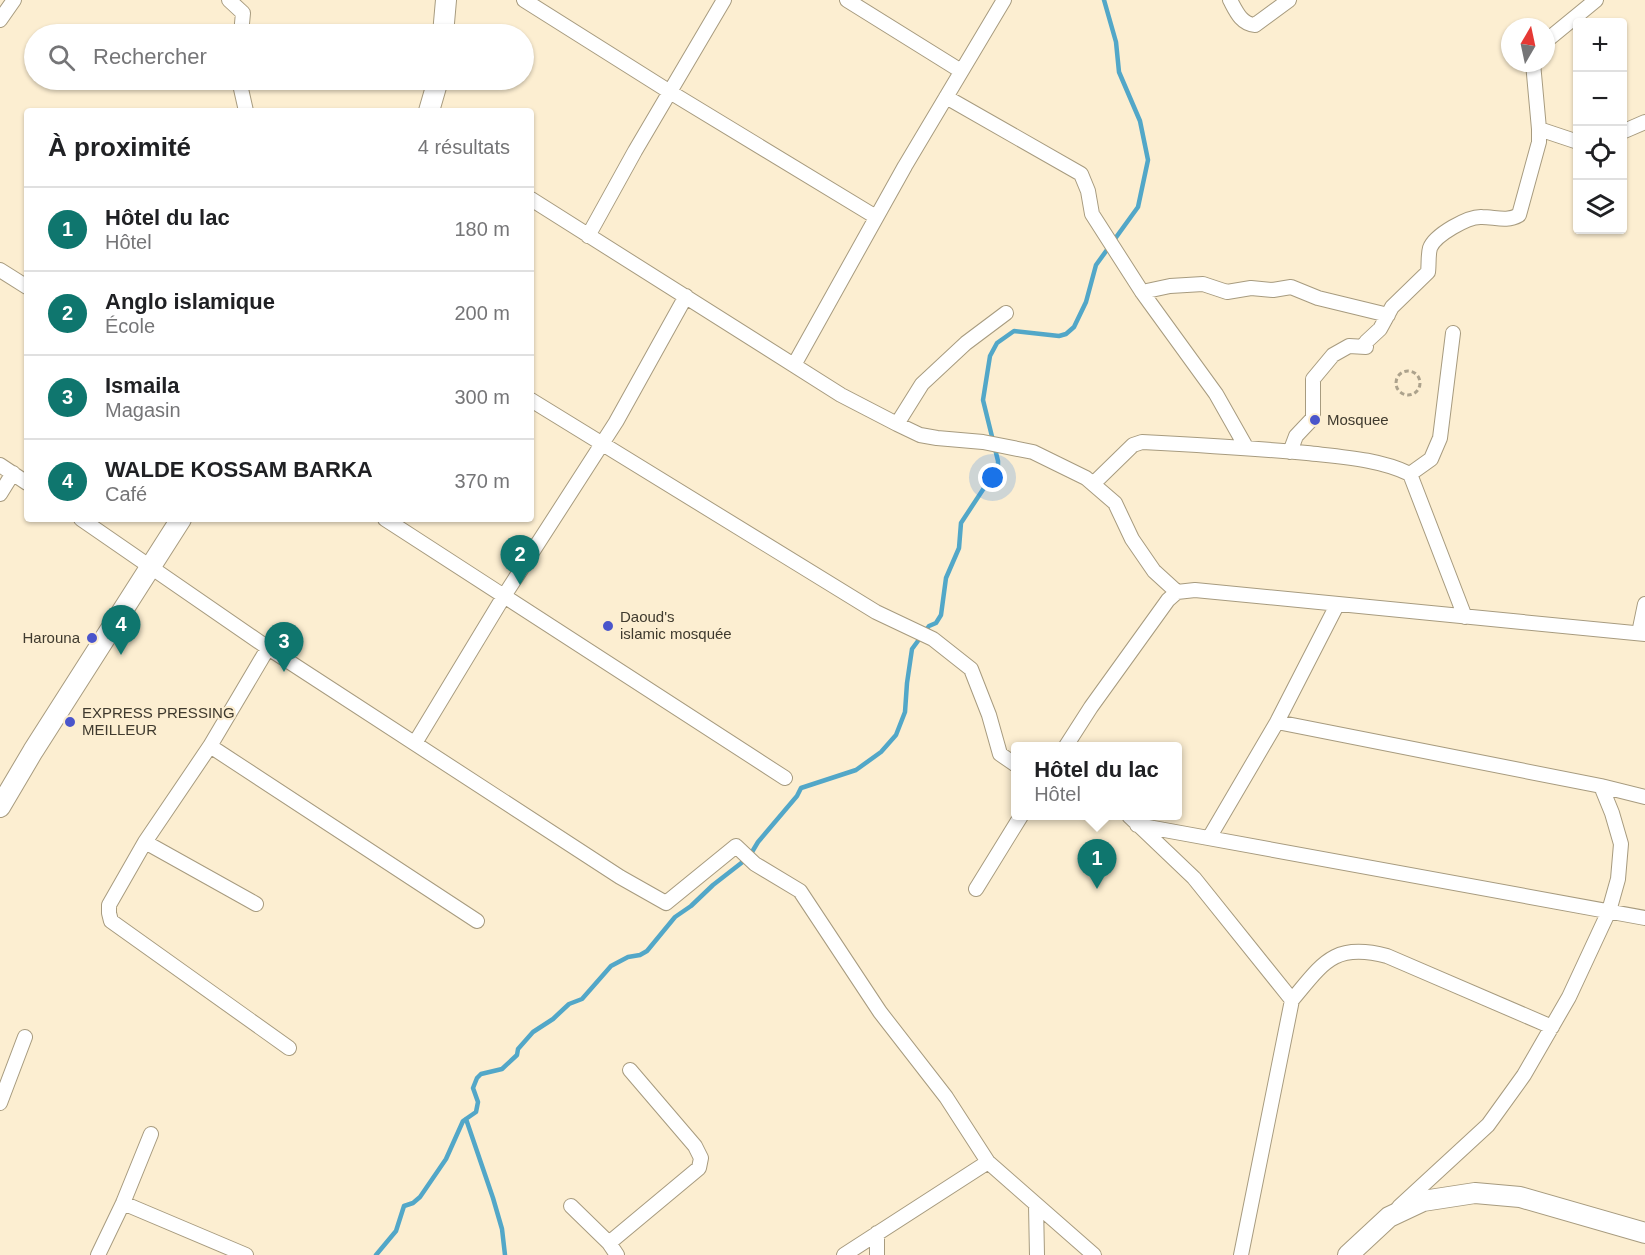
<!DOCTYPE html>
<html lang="fr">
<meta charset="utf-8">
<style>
body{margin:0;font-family:Helvetica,sans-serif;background:#f2f2f2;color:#202124}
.controls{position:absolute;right:18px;top:18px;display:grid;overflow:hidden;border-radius:6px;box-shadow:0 2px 4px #0004}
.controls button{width:54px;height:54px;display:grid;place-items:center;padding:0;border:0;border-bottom:2px solid #e0e0e0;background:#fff;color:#202124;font:30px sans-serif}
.compass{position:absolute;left:1501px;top:18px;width:54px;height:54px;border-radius:50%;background:#fff;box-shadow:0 2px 4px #0004;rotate:9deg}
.you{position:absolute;left:993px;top:478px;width:21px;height:21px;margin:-15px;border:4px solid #fff;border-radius:50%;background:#1a73e8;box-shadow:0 0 0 9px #1a73e833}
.badge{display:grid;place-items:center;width:39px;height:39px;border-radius:50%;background:#0f766e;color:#fff;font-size:20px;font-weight:700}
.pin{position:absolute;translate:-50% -50px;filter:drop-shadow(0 2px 3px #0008)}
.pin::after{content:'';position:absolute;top:32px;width:21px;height:18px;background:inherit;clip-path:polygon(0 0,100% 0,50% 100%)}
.popup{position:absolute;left:1011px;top:742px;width:171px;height:78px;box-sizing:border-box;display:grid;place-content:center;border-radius:6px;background:#fff;filter:drop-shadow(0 2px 4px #0005);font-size:20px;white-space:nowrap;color:#757577}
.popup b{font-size:22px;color:#202124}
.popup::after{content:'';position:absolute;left:50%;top:100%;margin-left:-12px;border:12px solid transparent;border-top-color:#fff}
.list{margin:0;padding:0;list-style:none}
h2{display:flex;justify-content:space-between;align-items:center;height:78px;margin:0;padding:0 24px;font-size:26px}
h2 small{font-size:20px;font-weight:400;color:#757577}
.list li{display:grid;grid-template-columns:39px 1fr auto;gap:18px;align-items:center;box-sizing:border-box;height:84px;padding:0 24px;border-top:2px solid #e0e0e0}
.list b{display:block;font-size:22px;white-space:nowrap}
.list p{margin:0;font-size:20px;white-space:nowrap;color:#757577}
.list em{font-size:20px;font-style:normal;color:#757577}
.icon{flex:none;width:33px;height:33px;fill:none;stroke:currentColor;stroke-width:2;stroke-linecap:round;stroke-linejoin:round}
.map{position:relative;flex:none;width:1645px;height:1255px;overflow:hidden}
.search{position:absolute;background:#fff;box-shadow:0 2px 4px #0004;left:24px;top:24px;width:510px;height:66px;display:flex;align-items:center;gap:15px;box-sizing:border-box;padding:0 21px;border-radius:33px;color:#757577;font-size:22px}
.panel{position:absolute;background:#fff;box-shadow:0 2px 4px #0004;left:24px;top:108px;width:510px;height:414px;border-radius:6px}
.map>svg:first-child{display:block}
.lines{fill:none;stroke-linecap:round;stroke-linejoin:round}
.stream{stroke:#52a7c8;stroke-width:4.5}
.street-casing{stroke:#a79b7f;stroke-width:16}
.secondary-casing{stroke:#a79b7f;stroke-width:22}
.path{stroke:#aca28c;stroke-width:3;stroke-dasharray:4.5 3;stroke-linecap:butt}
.street{stroke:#fff;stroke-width:14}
.secondary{stroke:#fff;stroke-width:20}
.poi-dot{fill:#4a55cb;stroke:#fceed1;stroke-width:2}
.labels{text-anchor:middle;stroke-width:4.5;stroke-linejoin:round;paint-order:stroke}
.poi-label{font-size:15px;fill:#3f3a2e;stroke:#fceed1;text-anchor:start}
</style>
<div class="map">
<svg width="1645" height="1255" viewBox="0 0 1645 1255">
<rect width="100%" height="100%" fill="#fceed1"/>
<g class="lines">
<!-- stream -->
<path class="stream" d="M 466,1119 L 493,1198 L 502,1229 L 505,1255
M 376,1255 L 396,1231 L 404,1206 L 413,1203 L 420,1197 L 446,1159 L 463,1121 L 476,1112 L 478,1102 L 473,1088 L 477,1078 L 481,1074 L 502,1069 L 517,1055 L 518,1049 L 533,1032 L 553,1019 L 569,1004 L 582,999 L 611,966 L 628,957 L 640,955 L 647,951 L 675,917 L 691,906 L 713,885 L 749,857 L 758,842 L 797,796 L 801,788 L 856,770 L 881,752 L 896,735 L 905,712 L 907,683 L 912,649 L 929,626 L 936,623 L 941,615 L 946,578 L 959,548 L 961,523 L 984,488 L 998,472 L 998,461 L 983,400 L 990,356 L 997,343 L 1014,331 L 1059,336 L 1066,334 L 1074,327 L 1086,302 L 1096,265 L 1138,207 L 1148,160 L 1140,121 L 1119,72 L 1116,42 L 1104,0"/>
<!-- street casing -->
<g class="street-casing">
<path id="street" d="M 229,0 L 243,13 L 241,34
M 524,0 L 670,92 L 876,217
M 847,0 L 961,71
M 1230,0 C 1236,11 1241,24 1255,25 L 1289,0
M 0,20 L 14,0
M 1546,41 L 1596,0
M 239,80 L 246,111
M 946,97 L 1081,174 L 1088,191 L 1092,214 L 1142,292 L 1216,394 L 1246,447
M 1539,129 L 1578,142
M 1622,132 L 1645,122
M 531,199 L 841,395 L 897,424 L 920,435 L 937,438 L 983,442 L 1033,452 L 1086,478 L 1115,503 L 1132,539 L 1154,571 L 1177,592
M 588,236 L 635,151 L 724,0
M 0,270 L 27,287
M 1142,292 L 1170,286 L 1203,284 L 1227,292 L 1251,288 L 1273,290 L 1291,287 L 1318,298 L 1388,315
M 794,365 L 905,166 L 1004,0
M 531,400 L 876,612 L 933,639 L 971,669 L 989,715 L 1000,754 L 1016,765
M 897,424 L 922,384 L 966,343 L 1006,313
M 1290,452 L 1296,436 L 1313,418 L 1313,379 L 1333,355 L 1349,346 L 1366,347 L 1366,342 L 1380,329 L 1392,307 L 1428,272 C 1429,265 1428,255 1430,248 C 1435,235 1468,216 1482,217 C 1495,217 1507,222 1519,215 L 1539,142 L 1539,129 L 1533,63
M 0,465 L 27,483
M 1410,474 L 1431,459 L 1440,438 L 1453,333
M 1093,484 L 1133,445 L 1142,442 C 1198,445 1252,448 1307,453 C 1342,457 1379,459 1410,474 L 1465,617
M 0,494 L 13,473
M 81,519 L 268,648 L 620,877 L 666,903 L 736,846 L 755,864 L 800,891 L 880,1012 L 946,1097 L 988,1162 L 1094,1255
M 385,519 L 785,778
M 1639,633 L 1645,604
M 268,648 L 210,746 L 145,842 L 109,905 L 109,913 L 111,921 L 289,1048
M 1277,722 L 1601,786 L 1645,797
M 415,743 L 504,596 L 616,422 L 686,296
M 210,746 L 477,921
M 1066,746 L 1091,707 L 1168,600 L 1177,592 L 1195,590 L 1645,634
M 1129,816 L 1194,878 L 1292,1000 L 1241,1255
M 1137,825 L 1645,918
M 1209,838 L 1277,722 L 1337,605
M 145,842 L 256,904
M 976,889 L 1021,816
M 1292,1000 C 1323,963 1334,942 1387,956 L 1552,1027
M 0,1103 L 25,1037
M 123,1203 L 246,1255
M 1036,1205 L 1037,1255
M 571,1206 L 609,1243 L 617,1255
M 1399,1207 L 1488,1125 L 1524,1075 L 1569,997 L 1609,911 L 1618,879 L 1621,844 L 1612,813 L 1601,786
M 609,1243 L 699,1168 L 701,1158 L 695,1146 L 630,1070
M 98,1255 L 123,1203 L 151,1134
M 844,1255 L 988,1162
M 877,1255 L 877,1233"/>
</g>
<!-- secondary casing -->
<g class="secondary-casing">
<path id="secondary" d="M 443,34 L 446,0
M 429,111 L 438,80
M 0,807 L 33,751 L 181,519
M 1348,1255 L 1389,1217 L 1423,1201 L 1475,1193 L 1520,1197 L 1645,1233"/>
</g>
<!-- path -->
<path class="path" d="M1396 383a12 12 0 1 1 24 0a12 12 0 1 1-24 0Z"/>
<!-- street -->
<use href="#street" class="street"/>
<!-- secondary -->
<use href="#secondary" class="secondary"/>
</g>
<!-- markers -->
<g class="poi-dot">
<circle cx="1315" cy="420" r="6"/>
<circle cx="608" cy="626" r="6"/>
<circle cx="92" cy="638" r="6"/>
<circle cx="70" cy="722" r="6"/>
</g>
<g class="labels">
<!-- poi labels -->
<g class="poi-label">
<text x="1327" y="425">Mosquee</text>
<text x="620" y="622">Daoud's<tspan x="620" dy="17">islamic mosquée</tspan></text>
<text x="80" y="643" text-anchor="end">Harouna</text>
<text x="82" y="718">EXPRESS PRESSING<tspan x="82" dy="17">MEILLEUR</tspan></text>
</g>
</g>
</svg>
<div class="controls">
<button>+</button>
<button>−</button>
<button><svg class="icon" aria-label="locate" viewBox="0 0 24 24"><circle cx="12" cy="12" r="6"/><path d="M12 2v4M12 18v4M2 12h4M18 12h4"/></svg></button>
<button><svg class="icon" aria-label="layers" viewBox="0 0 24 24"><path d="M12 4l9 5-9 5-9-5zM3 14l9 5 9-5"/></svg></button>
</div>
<svg class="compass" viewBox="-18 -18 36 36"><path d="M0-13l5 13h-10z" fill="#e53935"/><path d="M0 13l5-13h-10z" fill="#757577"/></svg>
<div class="you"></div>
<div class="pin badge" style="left:1097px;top:889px">1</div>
<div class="popup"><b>Hôtel du lac</b>Hôtel</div>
<div class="pin badge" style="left:520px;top:585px">2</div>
<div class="pin badge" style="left:284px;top:672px">3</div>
<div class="pin badge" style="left:121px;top:655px">4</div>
<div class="search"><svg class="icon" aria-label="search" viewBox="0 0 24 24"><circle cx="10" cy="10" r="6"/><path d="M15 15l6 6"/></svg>Rechercher</div>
<section class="panel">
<h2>À proximité<small>4 résultats</small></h2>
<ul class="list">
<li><span class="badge">1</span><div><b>Hôtel du lac</b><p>Hôtel</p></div><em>180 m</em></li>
<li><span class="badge">2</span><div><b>Anglo islamique</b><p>École</p></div><em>200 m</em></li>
<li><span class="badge">3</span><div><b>Ismaila</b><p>Magasin</p></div><em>300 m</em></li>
<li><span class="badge">4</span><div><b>WALDE KOSSAM BARKA</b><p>Café</p></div><em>370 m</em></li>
</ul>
</section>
</div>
